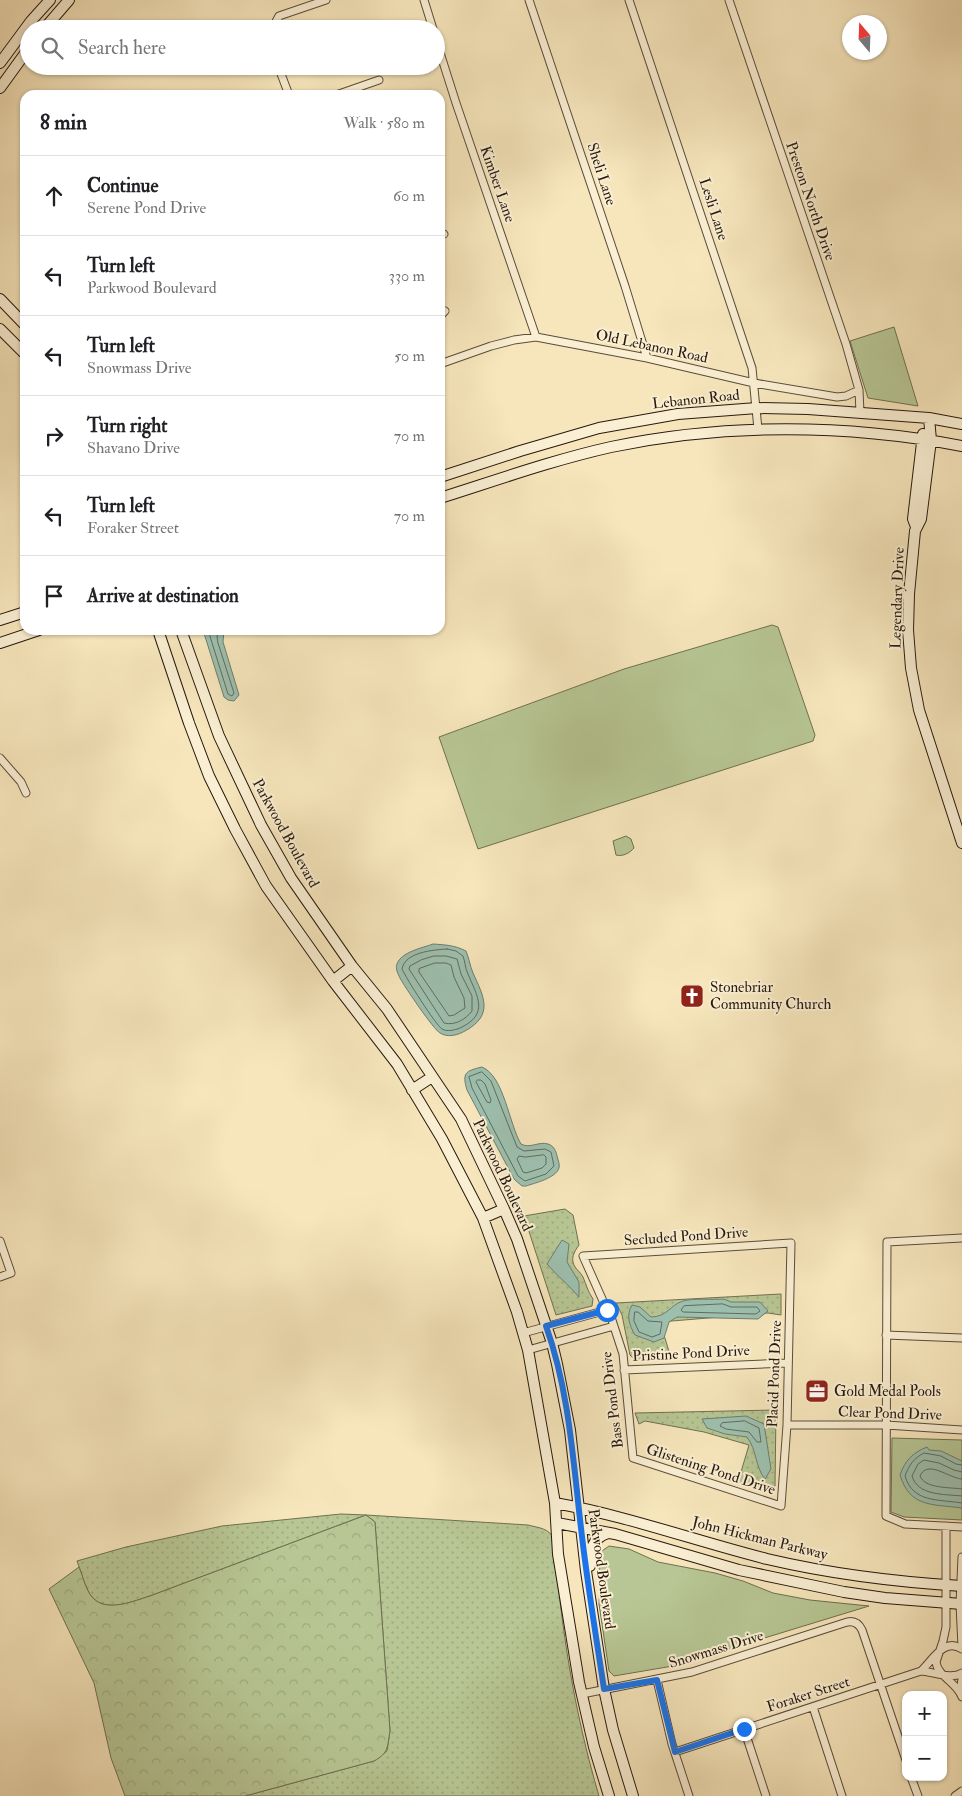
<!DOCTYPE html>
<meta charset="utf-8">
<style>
body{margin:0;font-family:"IM FELL Double Pica",serif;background:#f2f2f2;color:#202124}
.controls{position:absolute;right:15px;bottom:15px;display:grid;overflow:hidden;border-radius:10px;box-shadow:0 1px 4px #0004}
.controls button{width:45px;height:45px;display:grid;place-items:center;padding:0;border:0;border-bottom:1px solid #e0e0e0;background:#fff;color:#202124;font:25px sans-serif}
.compass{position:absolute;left:842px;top:15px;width:45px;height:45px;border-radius:50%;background:#fff;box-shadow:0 1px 4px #0004;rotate:341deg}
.stop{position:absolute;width:15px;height:15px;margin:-11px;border:4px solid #1a73e8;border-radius:50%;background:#fff}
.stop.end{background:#1a73e8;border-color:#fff;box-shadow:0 1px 5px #0008}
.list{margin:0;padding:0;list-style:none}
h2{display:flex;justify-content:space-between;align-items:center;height:65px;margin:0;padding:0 20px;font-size:21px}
h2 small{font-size:16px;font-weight:400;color:#757577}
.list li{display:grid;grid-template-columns:32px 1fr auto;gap:15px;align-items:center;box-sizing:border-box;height:80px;padding:0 20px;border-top:1px solid #e0e0e0}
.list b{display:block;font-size:19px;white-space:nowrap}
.list p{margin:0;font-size:16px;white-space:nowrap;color:#757577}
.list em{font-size:16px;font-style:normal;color:#757577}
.icon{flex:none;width:28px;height:28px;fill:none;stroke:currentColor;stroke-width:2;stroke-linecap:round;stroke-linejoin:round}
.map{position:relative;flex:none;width:962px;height:1796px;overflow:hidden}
.search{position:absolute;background:#fff;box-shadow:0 1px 4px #0004;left:20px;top:20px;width:425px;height:55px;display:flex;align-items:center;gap:12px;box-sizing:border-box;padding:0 18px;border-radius:28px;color:#757577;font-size:19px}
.panel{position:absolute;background:#fff;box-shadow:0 1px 4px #0004;left:20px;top:90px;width:425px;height:545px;border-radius:15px}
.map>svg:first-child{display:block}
.grass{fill:url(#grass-dots);stroke:#6f7051}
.forest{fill:url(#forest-crowns);stroke:#6f7051}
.green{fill:#b7c694;stroke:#6f7051}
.water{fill:#9dc0af;stroke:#6e7d6f}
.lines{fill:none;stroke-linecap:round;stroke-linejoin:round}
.shore{stroke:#626c5e;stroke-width:1}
.street-casing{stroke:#5b4c3a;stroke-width:9}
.secondary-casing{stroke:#27190e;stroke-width:12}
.street{stroke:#faefd3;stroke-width:7}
.secondary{stroke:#faefd3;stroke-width:10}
.route{stroke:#1a73e8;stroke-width:6}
.labels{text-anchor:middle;stroke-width:4;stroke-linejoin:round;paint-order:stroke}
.street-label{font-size:15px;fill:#27190e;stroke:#faefd3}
.poi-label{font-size:15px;fill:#27190e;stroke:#faefd3;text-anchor:start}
</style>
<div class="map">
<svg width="962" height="1796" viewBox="0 0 962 1796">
<defs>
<pattern id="grass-dots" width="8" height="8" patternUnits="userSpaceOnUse" patternTransform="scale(1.25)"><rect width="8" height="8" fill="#b7c694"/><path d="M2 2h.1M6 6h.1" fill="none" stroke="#9daa7e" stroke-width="1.8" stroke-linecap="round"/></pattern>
<pattern id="forest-crowns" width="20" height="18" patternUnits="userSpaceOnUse" patternTransform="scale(1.25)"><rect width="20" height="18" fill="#b7c694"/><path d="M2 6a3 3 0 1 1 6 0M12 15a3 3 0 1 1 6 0" fill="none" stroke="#9daa7e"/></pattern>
</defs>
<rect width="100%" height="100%" fill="#f7e6bc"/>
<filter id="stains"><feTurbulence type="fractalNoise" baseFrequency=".004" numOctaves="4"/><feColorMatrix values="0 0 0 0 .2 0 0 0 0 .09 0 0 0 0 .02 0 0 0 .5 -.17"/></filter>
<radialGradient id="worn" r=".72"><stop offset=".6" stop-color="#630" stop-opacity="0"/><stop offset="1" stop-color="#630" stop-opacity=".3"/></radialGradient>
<!-- grass -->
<path class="grass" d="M 565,1209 L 573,1215 L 579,1245 C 574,1252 570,1259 575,1267 C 578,1271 581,1273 583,1277 C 586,1284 588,1292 593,1299 L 592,1306 L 556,1315 L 524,1216 Z
M 781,1294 L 781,1315 L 768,1313 L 660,1322 L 671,1358 L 635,1360 L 630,1355 L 622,1315 L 616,1303 Z
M 776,1410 L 775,1486 L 768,1491 L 738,1482 L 749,1445 L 704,1432 L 645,1421 L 639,1424 L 635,1413 Z
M 341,1514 L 366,1515 L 528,1525 C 539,1528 550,1528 554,1540 C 561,1628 574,1711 599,1796 L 245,1796 L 374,1761 L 387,1751 L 390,1731 L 375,1522 L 366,1515 L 150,1596 C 134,1601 107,1613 93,1598 C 86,1592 81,1571 77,1561 L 126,1547 L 222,1526 Z"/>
<!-- forest -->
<path class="forest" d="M 366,1515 L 375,1522 L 390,1731 C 387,1747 389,1753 374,1761 L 245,1796 L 125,1796 L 111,1758 L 94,1683 L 49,1589 L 79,1567 C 83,1576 86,1592 94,1599 C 108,1612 134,1601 150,1596 Z"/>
<!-- green -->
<path class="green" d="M 894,327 L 918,406 L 868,398 L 850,341 Z
M 772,625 L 778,627 L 815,735 L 813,741 L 478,849 L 439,737 L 624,669 Z
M 626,836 L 631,839 L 634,848 C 630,853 622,857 616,855 L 613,841 Z
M 892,1438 L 962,1440 L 962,1520 L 904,1517 L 891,1512 Z
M 609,1546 L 629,1549 L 658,1562 L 715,1573 L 743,1581 L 773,1593 L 810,1600 L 869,1606 L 673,1666 L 614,1676 L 609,1671 L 599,1604 L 600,1581 L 598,1556 L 599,1553 Z"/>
<!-- water -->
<path class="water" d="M 203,630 L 224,630 L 223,642 L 239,695 L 234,701 L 228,700 L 224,697 Z
M 433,944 C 446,945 454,945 466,951 C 469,958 470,966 473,973 C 484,997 494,1015 465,1031 C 458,1035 448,1038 440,1033 C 434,1030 404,986 400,978 C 398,974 395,968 397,964 C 401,952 422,948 433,944 Z
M 482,1067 C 504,1076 509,1124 521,1144 C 530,1149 539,1141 548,1144 C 554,1146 556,1151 557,1156 C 558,1160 560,1164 559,1168 C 556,1178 535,1183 526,1186 L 522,1186 L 514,1179 L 467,1090 C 462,1073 465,1071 482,1067 Z
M 562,1240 L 569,1244 L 567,1262 L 579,1282 L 579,1297 C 569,1285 557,1276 547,1264 Z
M 724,1299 L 731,1302 L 760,1302 L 768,1311 L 758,1319 L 677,1317 L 669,1322 L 664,1338 L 654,1342 L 635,1335 C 629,1325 626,1315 632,1305 L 640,1307 L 651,1317 C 667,1317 670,1305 683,1301 C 694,1298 712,1300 724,1299 Z
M 746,1416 L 764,1424 L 771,1469 L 765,1479 C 755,1467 757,1450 747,1437 L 725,1434 L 707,1428 L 702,1419 Z
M 927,1447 L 929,1450 L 941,1451 L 962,1461 L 962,1508 C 933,1504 910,1508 900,1475 C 905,1461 912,1453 927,1447 Z"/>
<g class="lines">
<!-- shore -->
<path class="shore" d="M 208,630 L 228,694 L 232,696 L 234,693 L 218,643 L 217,637 L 219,630
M 447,949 L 456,951 L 463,956 C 465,961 465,968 468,974 C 477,996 490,1014 460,1028 C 455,1030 447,1032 442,1029 C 435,1024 406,978 402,969 C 405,952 433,950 447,949 Z
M 434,956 L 446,956 L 457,959 L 461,974 L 472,996 L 472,1011 C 466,1019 455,1026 444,1023 L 409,969 L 410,966 L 421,960 Z
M 435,963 L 446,963 L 451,965 L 454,977 L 464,998 L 465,1008 L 454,1015 L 449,1016 L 419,972 L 419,969 Z
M 482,1072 L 491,1081 L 517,1147 L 524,1151 L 545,1149 L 551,1152 L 554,1166 L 546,1174 L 525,1181 L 518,1176 L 472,1088 L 469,1077 Z
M 478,1080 L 481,1080 L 485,1084 L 491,1100 L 490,1103 L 487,1102 L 476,1082 Z
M 544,1155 L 546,1157 L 546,1164 L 542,1168 L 526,1173 L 523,1172 L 517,1159 L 519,1156 L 525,1157 Z
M 723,1304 L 731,1307 L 757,1307 L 760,1311 L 756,1314 L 683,1312 L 681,1310 L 684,1306 Z
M 635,1312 L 638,1312 L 648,1321 L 662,1322 L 660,1334 L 652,1337 L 639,1332 L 634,1321 Z
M 745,1421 L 759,1428 L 761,1442 L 757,1442 L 749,1432 L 726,1429 L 720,1426 L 722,1423 Z
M 962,1465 L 956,1464 L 941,1456 L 924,1453 C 914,1458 909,1465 905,1476 C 913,1503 938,1499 962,1503
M 962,1472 L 954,1470 L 939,1463 L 924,1460 L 918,1464 L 912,1476 C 918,1496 944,1494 962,1496
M 962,1479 C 948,1478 928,1459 920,1476 C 925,1489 950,1487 962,1489"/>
<!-- street casing -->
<g class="street-casing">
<path id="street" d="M 424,0 L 433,29
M 529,0 L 625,286 L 647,358
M 629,0 L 752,368 L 758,429
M 729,0 L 846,344 L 859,390 L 860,413
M 272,29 L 279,16 L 326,0
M 436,40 L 456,103 L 536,337
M 278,66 L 289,95
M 336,95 L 379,80
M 440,235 L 444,234
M 440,316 L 445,311
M 440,364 L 491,346 L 514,340 L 536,337 L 647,358 L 754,383 L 837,397 L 846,396 L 859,390
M 0,758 L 21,782 L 26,793
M 962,1238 L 887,1242 L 886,1516 L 905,1524 L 962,1527
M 0,1241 L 11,1273 L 0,1277
M 791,1243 L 787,1425 L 781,1506 L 633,1458 L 623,1354 L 609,1311 L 607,1310 L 583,1256 Z
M 523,1333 L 607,1310
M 886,1335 L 962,1338
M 528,1350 L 614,1326
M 624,1370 L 788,1363
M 787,1425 L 886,1425 L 962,1430
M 946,1526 L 946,1627 L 943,1641 L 936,1662 C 938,1677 957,1682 962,1697
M 962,1557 L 960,1604 L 962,1647
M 921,1671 C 933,1660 944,1637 962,1649
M 657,1680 L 672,1744 L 689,1796
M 960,1692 L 962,1679
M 582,1694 L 692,1672 L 844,1623 C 852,1620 858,1622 862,1630 L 906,1760
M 813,1707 L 842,1796
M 744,1729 L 766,1796
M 675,1752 L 921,1671 C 935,1672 951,1680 962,1673
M 911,1777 L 918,1796
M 955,1796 L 962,1791"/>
</g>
<!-- secondary casing -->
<g class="secondary-casing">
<path id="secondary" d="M 44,29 L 69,0
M 0,63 L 31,21 L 50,0
M 0,88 L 29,48
M 0,299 L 25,325
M 0,329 L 25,354
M 929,418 L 931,440 L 921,519 L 915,531 L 909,594 L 908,630 L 911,668 L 919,710 L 962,843
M 440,477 L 520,451 L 599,428 L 678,414 L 757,408 L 808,409 L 929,418 L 962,424
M 440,498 C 497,480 553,460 611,447 C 726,423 847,424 962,446
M 916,527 L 913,519 L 923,434
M 0,620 L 25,612
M 158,630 L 189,723 L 209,776 L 235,829 L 266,886 L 333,981 L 397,1064 L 442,1139 L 483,1218 L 517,1312 L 528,1350 L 555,1503 L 558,1554 L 579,1682 L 594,1747 L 609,1796
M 181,630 L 219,736 L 261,825 L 291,878 L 352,966 L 387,1009 L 461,1119 L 504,1209 L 517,1239 L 552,1343 L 557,1364 L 570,1430 L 586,1571 L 604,1689 L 613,1730 L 633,1796
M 0,643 L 39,630
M 333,981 L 352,966
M 412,1090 L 432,1077
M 483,1218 L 504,1209
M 555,1503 C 627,1516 696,1541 767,1559 C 831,1574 896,1582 962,1586
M 557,1523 L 615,1534 L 739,1570 L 844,1592 L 885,1598 L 962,1604
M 590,1566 C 590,1550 592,1538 608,1533"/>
</g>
<!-- street -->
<use href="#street" class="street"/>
<!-- secondary -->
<use href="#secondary" class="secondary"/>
</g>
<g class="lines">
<!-- route -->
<path class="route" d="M 607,1310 L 546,1326 C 569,1390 573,1460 581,1528 C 587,1582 596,1636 604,1689 L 657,1680 L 675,1752 L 744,1729"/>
</g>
<!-- icons -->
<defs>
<g id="church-square" transform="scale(1.25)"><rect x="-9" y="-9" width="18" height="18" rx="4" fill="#8f2418" stroke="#faefd3"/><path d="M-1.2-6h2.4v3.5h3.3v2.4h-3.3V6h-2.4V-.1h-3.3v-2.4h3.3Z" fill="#fff"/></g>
<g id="office-square" transform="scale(1.25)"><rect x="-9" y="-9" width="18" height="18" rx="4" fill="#8f2418" stroke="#faefd3"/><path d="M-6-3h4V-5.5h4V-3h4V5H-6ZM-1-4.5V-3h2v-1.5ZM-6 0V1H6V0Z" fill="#fff"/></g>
</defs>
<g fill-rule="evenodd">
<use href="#church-square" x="692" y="996"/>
<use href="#office-square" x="817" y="1391"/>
</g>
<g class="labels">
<!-- street labels -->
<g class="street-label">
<text transform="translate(602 174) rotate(72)" y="5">Sheli Lane</text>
<text transform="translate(498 184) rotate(71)" y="5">Kimber Lane</text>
<text transform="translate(811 201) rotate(71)" y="5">Preston North Drive</text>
<text transform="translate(714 209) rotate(72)" y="5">Lesli Lane</text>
<text transform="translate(652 346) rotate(12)" y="5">Old Lebanon Road</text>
<text transform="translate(696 399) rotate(-6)" y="5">Lebanon Road</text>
<text transform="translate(897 598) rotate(-88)" y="5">Legendary Drive</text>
<text transform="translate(286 833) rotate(61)" y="5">Parkwood Boulevard</text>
<text transform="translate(503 1175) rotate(65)" y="5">Parkwood Boulevard</text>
<text transform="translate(686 1236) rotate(-4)" y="5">Secluded Pond Drive</text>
<text transform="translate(691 1353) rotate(-3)" y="5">Pristine Pond Drive</text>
<text transform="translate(774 1374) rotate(-88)" y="5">Placid Pond Drive</text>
<text transform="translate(612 1400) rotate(-97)" y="5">Bass Pond Drive</text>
<text transform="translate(890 1413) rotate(2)" y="5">Clear Pond Drive</text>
<text transform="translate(711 1469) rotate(18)" y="5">Glistening Pond Drive</text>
<text transform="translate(760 1538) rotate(14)" y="5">John Hickman Parkway</text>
<text transform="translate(602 1569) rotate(82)" y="5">Parkwood Boulevard</text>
<text transform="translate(716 1649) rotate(-17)" y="5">Snowmass Drive</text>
<text transform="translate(808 1694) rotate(-18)" y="5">Foraker Street</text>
</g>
<!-- poi labels -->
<g class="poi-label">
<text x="710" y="992">Stonebriar<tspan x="710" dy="17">Community Church</tspan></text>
<text x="834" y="1396">Gold Medal Pools</text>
</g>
</g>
<rect width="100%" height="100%" filter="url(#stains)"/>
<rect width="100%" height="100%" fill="url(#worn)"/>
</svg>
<div class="controls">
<button>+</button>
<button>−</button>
</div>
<svg class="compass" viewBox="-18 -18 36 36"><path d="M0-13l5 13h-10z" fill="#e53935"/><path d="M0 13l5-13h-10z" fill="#757577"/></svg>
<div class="stop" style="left:607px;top:1310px"></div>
<div class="stop end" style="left:744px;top:1729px"></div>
<div class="search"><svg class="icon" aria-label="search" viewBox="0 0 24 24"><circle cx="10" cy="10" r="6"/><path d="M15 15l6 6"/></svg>Search here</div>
<section class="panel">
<h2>8 min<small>Walk · 580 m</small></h2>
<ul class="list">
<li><svg class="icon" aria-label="ahead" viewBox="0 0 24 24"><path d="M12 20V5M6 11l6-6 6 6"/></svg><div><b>Continue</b><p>Serene Pond Drive</p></div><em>60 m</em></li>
<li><svg class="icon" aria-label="left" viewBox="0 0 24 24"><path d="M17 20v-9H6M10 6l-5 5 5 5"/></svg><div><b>Turn left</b><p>Parkwood Boulevard</p></div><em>330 m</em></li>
<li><svg class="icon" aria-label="left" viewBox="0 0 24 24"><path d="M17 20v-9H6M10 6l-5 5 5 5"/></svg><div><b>Turn left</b><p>Snowmass Drive</p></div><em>50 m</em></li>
<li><svg class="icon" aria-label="right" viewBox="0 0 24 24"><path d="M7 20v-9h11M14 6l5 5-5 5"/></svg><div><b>Turn right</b><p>Shavano Drive</p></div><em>70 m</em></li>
<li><svg class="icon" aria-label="left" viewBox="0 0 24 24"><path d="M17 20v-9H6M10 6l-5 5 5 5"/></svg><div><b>Turn left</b><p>Foraker Street</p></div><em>70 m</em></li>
<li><svg class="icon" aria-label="arrive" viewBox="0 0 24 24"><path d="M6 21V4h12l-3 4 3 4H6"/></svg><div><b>Arrive at destination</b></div></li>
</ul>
</section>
</div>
